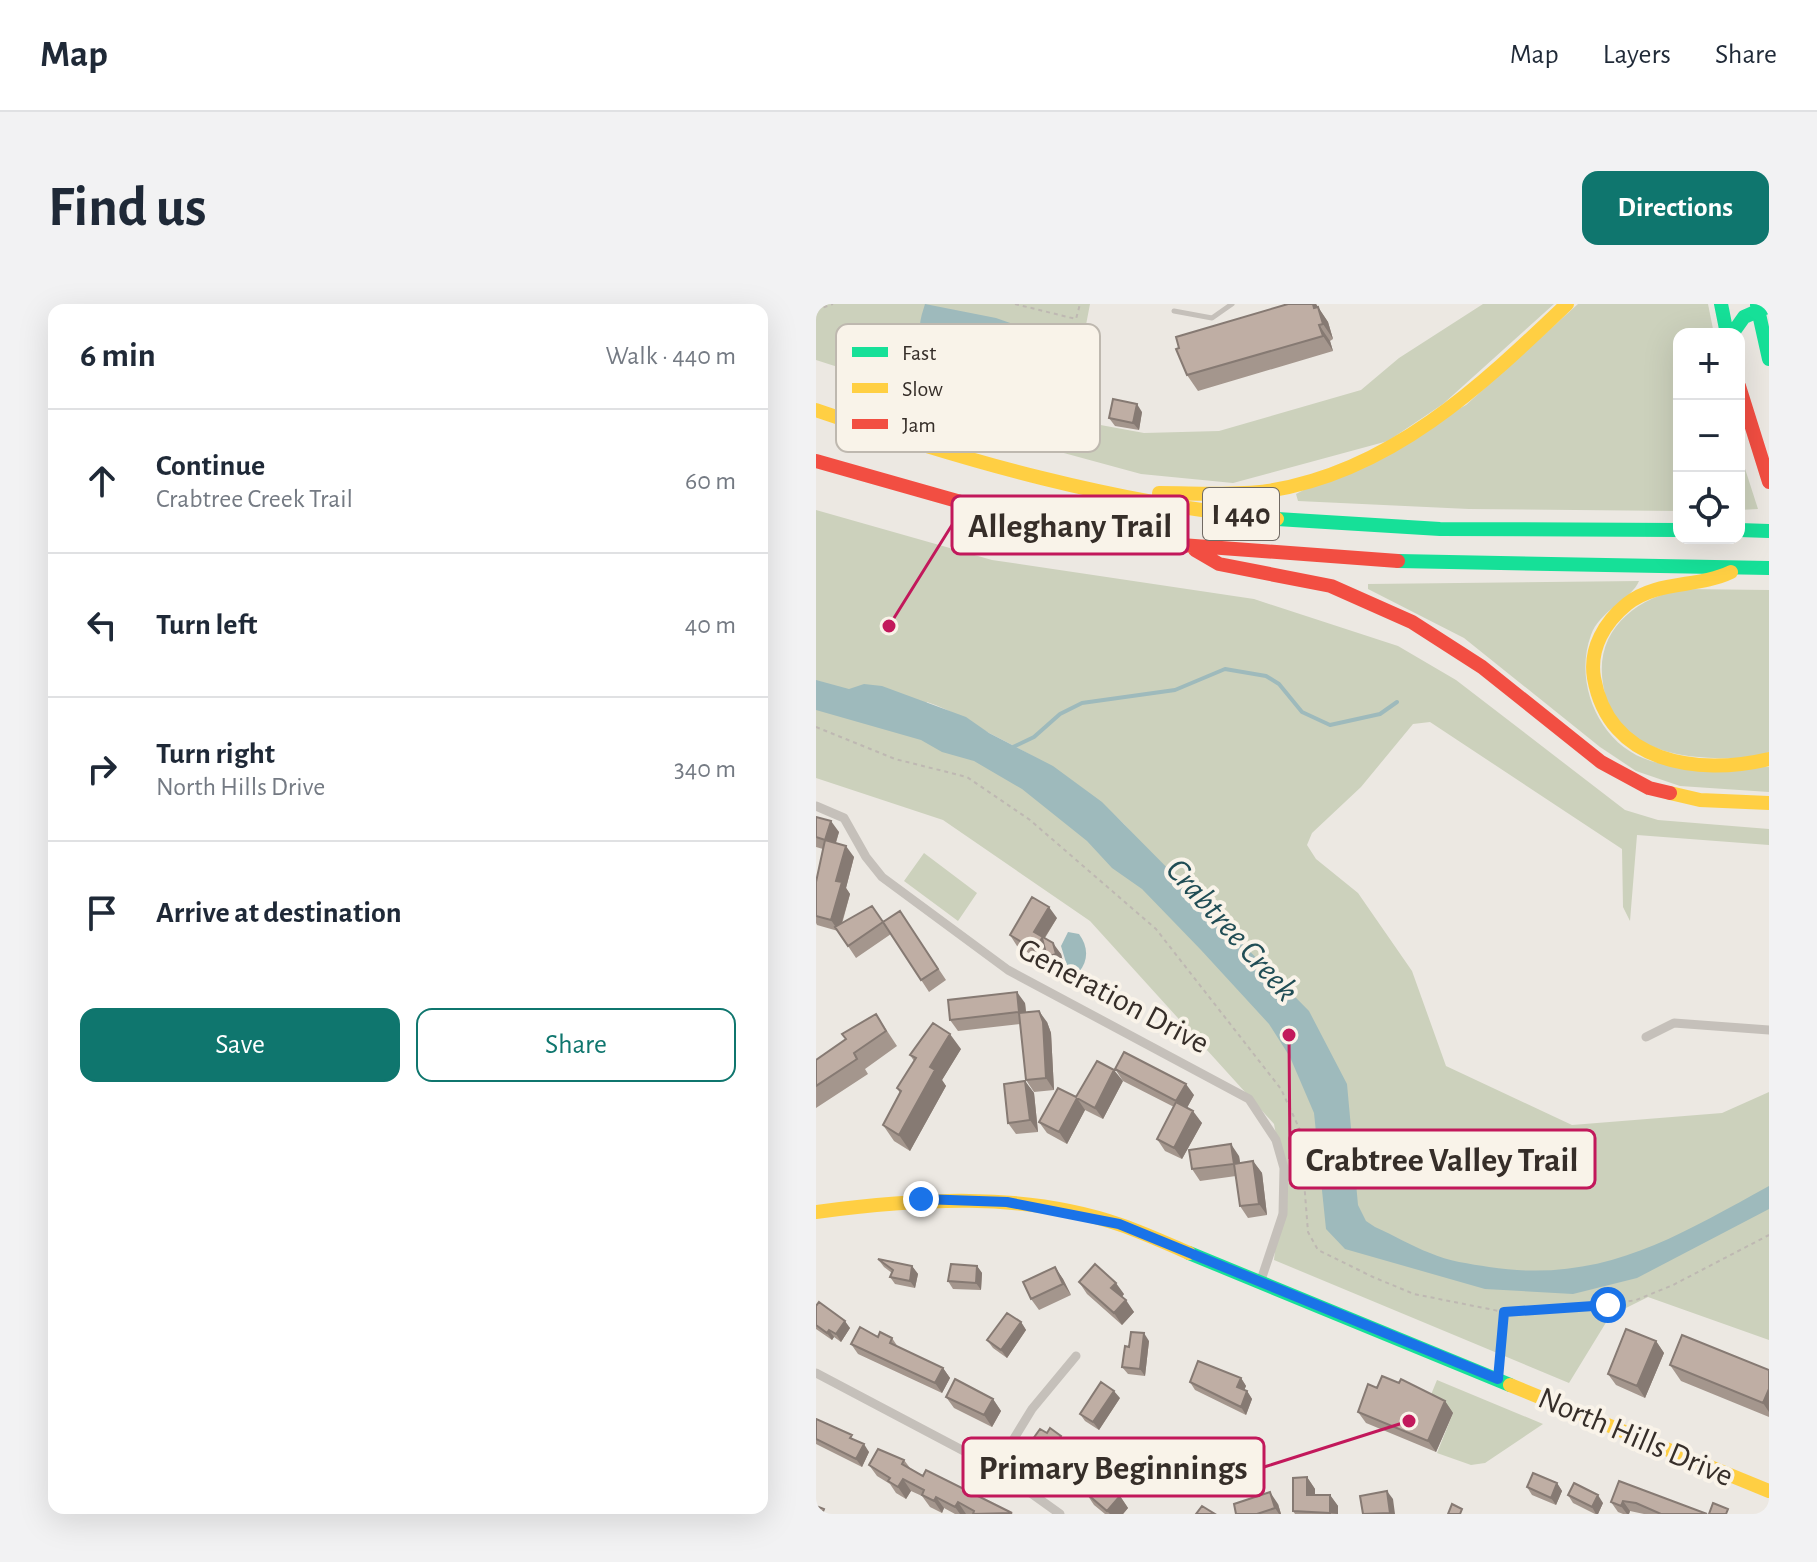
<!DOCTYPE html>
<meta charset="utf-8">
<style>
body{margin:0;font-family:"Alegreya Sans",sans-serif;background:#f2f2f3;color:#1f2937}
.controls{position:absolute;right:24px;top:24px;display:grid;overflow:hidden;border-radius:16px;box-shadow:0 8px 32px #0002}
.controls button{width:72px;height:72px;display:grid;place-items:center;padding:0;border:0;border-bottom:2px solid #e0e1e3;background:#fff;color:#1f2937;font:40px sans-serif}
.stop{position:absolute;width:24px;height:24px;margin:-18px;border:6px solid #1a73e8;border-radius:50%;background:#fff}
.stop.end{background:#1a73e8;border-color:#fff;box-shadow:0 2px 8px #0008}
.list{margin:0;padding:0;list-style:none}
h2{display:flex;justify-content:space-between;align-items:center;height:104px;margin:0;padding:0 32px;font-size:34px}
h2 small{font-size:26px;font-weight:400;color:#747a83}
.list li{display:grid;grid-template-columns:52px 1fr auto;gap:24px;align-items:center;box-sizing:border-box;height:144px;padding:0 32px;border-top:2px solid #e0e1e3}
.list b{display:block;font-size:30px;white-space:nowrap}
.list p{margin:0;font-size:26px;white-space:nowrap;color:#747a83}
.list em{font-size:26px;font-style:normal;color:#747a83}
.actions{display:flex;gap:16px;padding:24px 32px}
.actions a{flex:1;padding:18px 0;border:2px solid #0f766e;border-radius:16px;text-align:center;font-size:28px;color:#0f766e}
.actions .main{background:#0f766e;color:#fff}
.icon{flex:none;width:44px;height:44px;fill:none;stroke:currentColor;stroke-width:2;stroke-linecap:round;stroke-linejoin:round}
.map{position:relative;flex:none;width:953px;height:1210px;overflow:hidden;border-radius:16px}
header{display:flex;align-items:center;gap:48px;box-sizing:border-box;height:112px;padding:0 40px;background:#fff;border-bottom:2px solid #e0e1e3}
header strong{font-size:38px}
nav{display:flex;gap:44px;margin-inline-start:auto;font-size:28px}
.intro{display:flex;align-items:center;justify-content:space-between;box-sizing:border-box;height:192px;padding:0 48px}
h1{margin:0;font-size:56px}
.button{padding:20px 36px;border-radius:16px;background:#0f766e;color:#fff;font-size:28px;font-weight:700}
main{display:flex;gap:48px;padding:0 48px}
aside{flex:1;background:#fff;border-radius:16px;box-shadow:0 8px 32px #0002}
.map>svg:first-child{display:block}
.green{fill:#ccd1bc;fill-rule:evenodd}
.water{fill:#9ebabc}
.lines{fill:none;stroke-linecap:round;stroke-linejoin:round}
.stream{stroke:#9ebabc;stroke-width:4}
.path{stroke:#beb8b2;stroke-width:2;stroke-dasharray:4 4;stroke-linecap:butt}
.lane{stroke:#c5c0ba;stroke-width:5}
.street{stroke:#c5c0ba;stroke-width:9}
.fast{stroke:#16e098;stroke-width:14}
.slow{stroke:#ffcf43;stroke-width:14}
.jam{stroke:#f24e42;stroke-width:14}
.wall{fill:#a4968d}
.shaded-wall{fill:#867a73}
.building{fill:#bfaea4;stroke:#867a73;stroke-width:2}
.route{stroke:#1a73e8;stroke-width:10}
.labels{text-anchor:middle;stroke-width:8;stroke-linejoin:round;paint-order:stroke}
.shield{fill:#f9f3e9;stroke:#706963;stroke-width:2}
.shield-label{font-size:30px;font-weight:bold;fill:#362e29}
.street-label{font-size:32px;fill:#362e29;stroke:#f9f3e9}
.water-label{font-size:34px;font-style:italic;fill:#204d55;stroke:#f9f3e9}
.key{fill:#f9f3e9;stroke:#beb8af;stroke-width:2}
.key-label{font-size:22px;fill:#362e29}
.leader{fill:none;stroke:#c2185b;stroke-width:3}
.callout-dot{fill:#c2185b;stroke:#f9f3e9;stroke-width:3}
.callout{fill:#f9f3e9;stroke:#c2185b;stroke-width:3}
.callout-label{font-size:34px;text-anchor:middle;font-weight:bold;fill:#362e29}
</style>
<header>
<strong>Map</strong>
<nav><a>Map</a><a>Layers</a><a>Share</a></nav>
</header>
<div class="intro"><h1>Find us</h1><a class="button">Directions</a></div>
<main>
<aside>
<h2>6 min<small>Walk · 440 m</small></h2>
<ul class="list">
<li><svg class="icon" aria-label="ahead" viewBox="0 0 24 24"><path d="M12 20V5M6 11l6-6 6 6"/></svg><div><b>Continue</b><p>Crabtree Creek Trail</p></div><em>60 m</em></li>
<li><svg class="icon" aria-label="left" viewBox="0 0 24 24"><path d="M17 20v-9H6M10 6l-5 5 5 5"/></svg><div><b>Turn left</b></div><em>40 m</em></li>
<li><svg class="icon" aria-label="right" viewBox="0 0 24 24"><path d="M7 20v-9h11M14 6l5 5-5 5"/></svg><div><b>Turn right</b><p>North Hills Drive</p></div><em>340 m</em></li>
<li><svg class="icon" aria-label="arrive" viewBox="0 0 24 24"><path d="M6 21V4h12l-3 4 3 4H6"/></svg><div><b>Arrive at destination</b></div></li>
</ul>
<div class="actions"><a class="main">Save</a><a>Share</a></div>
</aside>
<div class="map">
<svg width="953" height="1210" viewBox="0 0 953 1210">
<rect width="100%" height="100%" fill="#ece8e2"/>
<!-- green -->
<path class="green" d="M 0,0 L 274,0 L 252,115 L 328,129 L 403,127 L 545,86 L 583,54 L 667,0 L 738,0 L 627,100 L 572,137 L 417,179 L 325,170 L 49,95 L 53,73 L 0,56 Z
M 762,0 L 892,0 L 898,30 L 863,30 L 863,207 L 653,205 L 482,197 L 480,190 L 650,101 Z
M 923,146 L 942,205 L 923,206 Z
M 0,206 L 176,256 L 438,295 L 582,342 L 640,376 L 809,506 L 842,516 L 953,525 L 953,541 L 821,531 L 814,617 L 807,603 L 806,545 L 614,418 L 597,420 L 545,483 L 496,529 L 491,541 L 500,555 L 542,589 L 596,667 L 630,762 L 756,821 L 906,809 L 953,788 L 953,1036 L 832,993 L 794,1012 L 753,1079 L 458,956 L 467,868 L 458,820 L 274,617 L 127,516 L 0,474 ZM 111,398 C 138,407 153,419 177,431 C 229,457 280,488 318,531 L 99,423 Z
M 823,277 C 816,295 783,307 775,331 C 757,380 784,442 835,457 C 858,464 925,461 953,463 L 953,488 L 864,482 L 820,467 L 784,443 L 648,334 L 552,285 L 552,280 Z
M 867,285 L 953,286 L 953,448 C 934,456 919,455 899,454 C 864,453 828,446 803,420 C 793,410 789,393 787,380 C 778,327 819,294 867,285 Z
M 108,549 L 161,589 L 142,617 L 88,577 Z
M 621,1076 L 727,1120 L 669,1159 L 655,1161 L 621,1149 L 637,1109 L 612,1098 Z"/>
<!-- water -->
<path class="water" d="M 109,0 L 180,14 L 208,24 L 228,39 L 219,84 C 185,83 115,69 105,31 C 102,20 106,10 109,0 Z
M 0,376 L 33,385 L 48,380 L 66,382 L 150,413 L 173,429 L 237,462 L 286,498 L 493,707 L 531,780 L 542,901 L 550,917 L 559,923 C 578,931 595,942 614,949 C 632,957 654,960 673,963 C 785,980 858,934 953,882 L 953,905 L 821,974 L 757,990 L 669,985 L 529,945 L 510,925 L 498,809 L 474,753 L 453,720 L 385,646 L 326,585 L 296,564 L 271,537 L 206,485 L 158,457 L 126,448 L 105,436 L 0,406 Z
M 252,628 L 263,630 C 272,642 273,656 263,668 L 252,665 L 245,642 Z"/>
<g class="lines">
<!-- stream -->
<path class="stream" d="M 195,444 L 218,433 L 244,410 L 266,399 L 359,386 L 409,365 L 450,372 L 463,380 L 486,408 L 514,421 L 564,410 L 581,398"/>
<!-- path -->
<path class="path" d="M 199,0 L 260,15 L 264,0
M 0,6 L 17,0
M 0,423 L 79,455 L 151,473 L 214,516 L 340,625 L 465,785 L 484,826 L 492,928 L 502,946 L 557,973 L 598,990 L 688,1008 L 792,1001 L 820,996 L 857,981 L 953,931
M 683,1063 L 688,1009"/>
<!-- lane -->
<path class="lane" d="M 358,7 L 396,14 L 416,0"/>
<!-- street -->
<path class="street" d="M 0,502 L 28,514 L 50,553 L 66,573 L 192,666 L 433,795 L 460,836 L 468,864 L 467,910 L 445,976
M 830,733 L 858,719 L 953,726
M 0,1069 L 180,1164 L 244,1210
M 180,1164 L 216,1105 L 260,1052"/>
<!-- fast -->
<path class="fast" d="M 905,0 L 911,30
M 941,1 L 953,55
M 916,30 L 928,13 L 953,2
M 461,215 L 624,225 L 863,226
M 923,226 L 953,227
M 582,257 L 953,264
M 373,949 L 694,1081"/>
<!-- slow -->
<path class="slow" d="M 0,106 C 149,157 303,201 461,215
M 343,189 C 379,189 417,192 452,187 C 575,168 665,82 751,0
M 915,268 C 882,284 841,276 811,300 C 789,318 773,344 778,374 C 793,459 881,472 953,455
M 854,489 L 884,496 L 953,499
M 0,908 C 99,895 208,887 305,921 C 328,929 350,939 373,949
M 694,1081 L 953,1187"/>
<!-- jam -->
<path class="jam" d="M 923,82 L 953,178
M 0,157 L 173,206 L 325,238 L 582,257
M 379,246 L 403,260 L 515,282 L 596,318 L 666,363 L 785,458 L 833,484 L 854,489"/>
</g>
<!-- wall -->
<path class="wall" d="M 500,0 L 512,18 L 517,35 L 514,37 L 517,47 L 382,87 L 371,71 Z
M 326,108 L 323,126 L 299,122 L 293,114 Z
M 0,513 L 23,528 L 20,539 L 38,553 L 30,584 L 34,590 L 26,620 L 67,618 L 84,607 L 130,676 L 113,688 L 75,630 L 40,654 L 22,627 L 1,621 L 0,619 L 0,578 L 7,545 L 0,543 Z
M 241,614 L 229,634 L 245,650 L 248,661 L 239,664 L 230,650 L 226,657 L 201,642 L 194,631 Z
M 209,699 L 210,708 L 231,718 L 235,729 L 238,786 L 218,788 L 210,776 L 204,720 L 142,727 L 134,716 Z
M 60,710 L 81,742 L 49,765 L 52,770 L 0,804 L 0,756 L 30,735 Z
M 145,745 L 126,776 L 130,782 L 94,847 L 78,837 L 67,821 L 84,789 L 81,784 L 98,757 L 94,751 Z
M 299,765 L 378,791 L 371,804 L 386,819 L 366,855 L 349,847 L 341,835 L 358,803 L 307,777 Z
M 209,777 L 218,789 L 222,828 L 200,830 L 192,819 Z
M 307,777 L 287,815 L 269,806 L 251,840 L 231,829 L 223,818 L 260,793 Z
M 423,852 L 424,859 L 437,857 L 446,869 L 451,911 L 432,914 L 424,902 L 420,872 L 384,877 L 376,865 Z
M 62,955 L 96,962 L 102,970 L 99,984 L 79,980 L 74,973 L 76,969 L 68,963 Z
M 161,962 L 166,969 L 165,986 L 137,985 L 132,977 Z
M 239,963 L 247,975 L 255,991 L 223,1006 L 215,995 Z
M 263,978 L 308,990 L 306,993 L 318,1008 L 306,1021 L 271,990 Z
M 0,1002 L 34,1024 L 25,1038 L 18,1033 L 16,1036 L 0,1025 Z
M 205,1018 L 210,1026 L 191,1054 L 177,1044 L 171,1036 Z
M 62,1033 L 76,1034 L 82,1043 L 127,1064 L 134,1074 L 126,1089 L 42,1050 L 35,1040 Z
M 333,1037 L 329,1072 L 312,1070 L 306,1063 L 313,1043 Z
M 840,1037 L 848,1049 L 829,1094 L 800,1081 L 792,1070 Z
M 854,1061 L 953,1066 L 953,1113 L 865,1077 Z
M 425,1074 L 430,1082 L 428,1086 L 431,1087 L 436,1095 L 430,1111 L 379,1086 L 374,1078 Z
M 561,1084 L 629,1097 L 637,1109 L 620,1148 L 550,1119 L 542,1108 Z
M 130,1093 L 177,1095 L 185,1107 L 176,1123 L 138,1104 Z
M 304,1094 L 283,1126 L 269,1117 L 264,1110 Z
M 0,1115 L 39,1136 L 53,1148 L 46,1163 L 0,1140 Z
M 214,1139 L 253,1143 L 252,1145 L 266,1161 L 256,1175 L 222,1150 Z
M 88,1156 L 94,1164 L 107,1172 L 197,1210 L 139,1210 L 128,1204 L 126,1209 L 114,1203 L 106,1192 L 95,1187 L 90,1195 L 80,1189 L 74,1180 L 61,1172 L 53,1161 Z
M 491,1173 L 499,1185 L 499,1191 L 514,1191 L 522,1202 L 522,1210 L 479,1210 L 477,1207 Z
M 803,1177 L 891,1210 L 828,1210 L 814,1207 L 813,1210 L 807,1210 L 802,1208 L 795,1198 Z
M 741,1179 L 746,1187 L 740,1201 L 716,1191 L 711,1183 Z
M 268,1181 L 304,1192 L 312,1204 L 307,1210 L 289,1210 L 278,1201 L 270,1189 L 272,1186 Z
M 752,1191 L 787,1199 L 782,1210 L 779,1210 L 757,1199 Z
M 462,1200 L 465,1210 L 420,1210 Z"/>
<!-- shaded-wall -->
<path class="shaded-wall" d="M 497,0 L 500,0 L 512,18 L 517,35 L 507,20 Z
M 503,21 L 514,37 L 517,47 L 507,32 Z
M 321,100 L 326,108 L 323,126 L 317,119 Z
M 15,517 L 23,528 L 17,547 L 9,536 Z
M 30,542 L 38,553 L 30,584 L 34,590 L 23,628 L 15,616 L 20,577 Z
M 233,603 L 241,614 L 227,636 L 234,645 L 226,657 L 219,646 L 218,628 Z
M 237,639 L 245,650 L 248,661 L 240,650 Z
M 201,688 L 209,699 L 211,719 L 203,708 Z
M 223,707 L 231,718 L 235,729 L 238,786 L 230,774 Z
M 134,730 L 145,745 L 126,776 L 130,782 L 94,847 L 83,831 L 114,763 Z
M 298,766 L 307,777 L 287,815 L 279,804 Z
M 209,777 L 218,789 L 222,828 L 214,816 Z
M 370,780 L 378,791 L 368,809 L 360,797 Z
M 261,794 L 269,806 L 251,840 L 243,828 Z
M 377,807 L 386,819 L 366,855 L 358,844 Z
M 415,840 L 423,852 L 426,871 L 418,860 Z
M 437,857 L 446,869 L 451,911 L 443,900 Z
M 96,962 L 102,970 L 99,984 L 94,977 Z
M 161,962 L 166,969 L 165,986 L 160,979 Z
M 239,963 L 247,975 L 255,991 L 247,980 Z
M 300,979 L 308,990 L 304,995 L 295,984 Z
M 310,996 L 318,1008 L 306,1021 L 298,1009 Z
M 29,1017 L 34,1024 L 25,1038 L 20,1030 Z
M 205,1018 L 210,1026 L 191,1054 L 185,1046 Z
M 13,1026 L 18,1033 L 16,1036 L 11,1029 Z
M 328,1029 L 333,1037 L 329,1072 L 324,1065 Z
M 840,1037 L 848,1049 L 829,1094 L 821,1082 Z
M 127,1064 L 134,1074 L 126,1089 L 119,1079 Z
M 425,1074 L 430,1082 L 426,1091 L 421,1083 Z
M 953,1085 L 953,1108 L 947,1099 Z
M 298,1087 L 304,1094 L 283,1126 L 277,1118 Z
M 431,1087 L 436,1095 L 430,1111 L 425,1103 Z
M 177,1095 L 185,1107 L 176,1123 L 168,1111 Z
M 629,1097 L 637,1109 L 620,1148 L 612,1137 Z
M 245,1132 L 253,1143 L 249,1149 L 241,1138 Z
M 48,1140 L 53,1148 L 46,1163 L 40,1155 Z
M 258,1149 L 266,1161 L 256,1175 L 248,1164 Z
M 491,1173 L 499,1185 L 499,1202 L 491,1191 Z
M 87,1175 L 95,1187 L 90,1195 L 82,1183 Z
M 741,1179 L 746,1187 L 740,1201 L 735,1194 Z
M 571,1187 L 577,1195 L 579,1210 L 575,1210 L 574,1209 Z
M 454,1188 L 462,1200 L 465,1210 L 463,1210 L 459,1204 Z
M 514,1191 L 522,1202 L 522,1210 L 514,1209 Z
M 782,1191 L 787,1199 L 782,1210 L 780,1210 L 776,1203 Z
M 304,1192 L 312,1204 L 307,1210 L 294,1210 L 291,1207 Z
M 120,1193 L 128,1204 L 126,1209 L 118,1197 Z
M 807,1197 L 814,1207 L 813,1210 L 811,1210 L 805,1202 Z
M 142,1198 L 150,1210 L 144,1210 L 139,1203 Z"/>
<!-- building -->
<path class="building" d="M 472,0 L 497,0 L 498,4 L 502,3 L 507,20 L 503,21 L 507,32 L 371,71 L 360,45 L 363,44 L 360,33 Z
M 297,95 L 321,100 L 317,119 L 293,114 Z
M 0,513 L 15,517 L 9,536 L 0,533 Z
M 9,536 L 30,542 L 20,577 L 26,578 L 15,616 L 0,612 L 0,578 Z
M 216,593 L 233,603 L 218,628 L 237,639 L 240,650 L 231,653 L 226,634 L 219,646 L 194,631 Z
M 56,602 L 67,618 L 32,642 L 19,623 Z
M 84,607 L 122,665 L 105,676 L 67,618 Z
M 201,688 L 203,708 L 134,716 L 132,696 Z
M 223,707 L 227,718 L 230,774 L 210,776 L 203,709 Z
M 60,710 L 70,727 L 38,749 L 41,755 L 0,782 L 0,756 L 30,735 L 26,730 Z
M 117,719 L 134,730 L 114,763 L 119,766 L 83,831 L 67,821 L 85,787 L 81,784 L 100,754 L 94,751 Z
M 308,748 L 370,780 L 360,797 L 299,765 Z
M 281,757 L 298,766 L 279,804 L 261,794 L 243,828 L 223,818 L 242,784 L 260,793 Z
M 209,777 L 214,816 L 192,819 L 188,780 Z
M 360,798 L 377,807 L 358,844 L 341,835 Z
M 415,840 L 418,860 L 376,865 L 373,846 Z
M 437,857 L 443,900 L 424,902 L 418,860 Z
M 62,955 L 96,962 L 94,977 L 74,973 L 77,966 Z
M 135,960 L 161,962 L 160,979 L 132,977 Z
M 279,960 L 300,979 L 295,984 L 310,996 L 298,1009 L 263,978 Z
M 239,963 L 247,980 L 215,995 L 207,978 Z
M 3,998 L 29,1017 L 20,1030 L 13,1026 L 11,1029 L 0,1021 L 0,1002 Z
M 191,1009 L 205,1018 L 185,1046 L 171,1036 Z
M 44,1023 L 62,1033 L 64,1028 L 76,1034 L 74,1039 L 127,1064 L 119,1079 L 35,1040 Z
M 810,1025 L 840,1037 L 821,1082 L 792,1070 Z
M 315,1028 L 328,1029 L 324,1065 L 306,1063 L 309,1042 L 313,1043 Z
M 866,1031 L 953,1066 L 953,1085 L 947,1099 L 854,1061 Z
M 382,1057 L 425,1074 L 421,1083 L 431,1087 L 425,1103 L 374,1078 Z
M 566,1072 L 583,1079 L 585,1075 L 629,1097 L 612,1137 L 542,1108 L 552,1080 L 561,1084 Z
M 139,1075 L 177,1095 L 168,1111 L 130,1093 Z
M 285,1078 L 298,1087 L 277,1118 L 264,1110 Z
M 0,1115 L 36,1131 L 34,1134 L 48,1140 L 40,1155 L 0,1135 Z
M 234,1124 L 245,1132 L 241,1138 L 258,1149 L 248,1164 L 214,1139 L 224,1125 L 231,1129 Z
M 62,1145 L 88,1156 L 86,1160 L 107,1172 L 110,1166 L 196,1209 L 157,1210 L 158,1207 L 142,1198 L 139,1203 L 120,1193 L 118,1197 L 106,1191 L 108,1186 L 87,1175 L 82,1183 L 72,1177 L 74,1174 L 53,1161 Z
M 279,1168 L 304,1192 L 291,1207 L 270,1189 L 273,1185 L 268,1181 Z
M 717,1169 L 741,1179 L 735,1194 L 711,1183 Z
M 491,1173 L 491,1191 L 514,1191 L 514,1209 L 477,1207 L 477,1174 Z
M 803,1177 L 891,1210 L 845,1210 L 820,1199 L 807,1197 L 805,1202 L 795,1198 Z
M 758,1179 L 782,1191 L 776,1203 L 752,1191 Z
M 571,1187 L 574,1209 L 547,1210 L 544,1192 Z
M 454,1188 L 459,1204 L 441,1210 L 420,1210 L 418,1200 Z
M 897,1199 L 912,1205 L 910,1210 L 893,1210 Z
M 636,1200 L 646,1205 L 644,1210 L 632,1210 Z
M 0,1202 L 8,1205 L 6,1210 L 0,1210 Z
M 386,1202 L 399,1210 L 380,1210 Z"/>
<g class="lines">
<!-- route -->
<path class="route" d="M 105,895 L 191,898 L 303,920 L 682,1075 L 688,1008 L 792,1001"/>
</g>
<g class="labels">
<!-- shield labels -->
<rect class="shield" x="387" y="184" width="76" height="52" rx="6"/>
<g class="shield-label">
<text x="425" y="220">I 440</text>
</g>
<!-- street labels -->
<g class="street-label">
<text transform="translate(298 691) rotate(28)" y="11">Generation Drive</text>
<text transform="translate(820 1132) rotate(23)" y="11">North Hills Drive</text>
</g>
<!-- water labels -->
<g class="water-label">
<text transform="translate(417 625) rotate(48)" y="12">Crabtree Creek</text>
</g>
</g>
<!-- legend -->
<rect x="20" y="20" width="264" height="128" rx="12" class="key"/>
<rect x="36" y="43" width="36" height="10" fill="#16e098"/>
<rect x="36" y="79" width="36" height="10" fill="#ffcf43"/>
<rect x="36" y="115" width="36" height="10" fill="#f24e42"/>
<g class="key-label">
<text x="86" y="56">Fast</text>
<text x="86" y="92">Slow</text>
<text x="86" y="128">Jam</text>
</g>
<!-- callouts -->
<path class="leader" d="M73 322L136 221M473 731L474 855M593 1117L448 1163"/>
<g class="callout-dot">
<circle cx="73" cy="322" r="8"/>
<circle cx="473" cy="731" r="8"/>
<circle cx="593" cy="1117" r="8"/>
</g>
<g class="callout">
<rect x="136" y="192" width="236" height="58" rx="8"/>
<rect x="474" y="826" width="305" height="58" rx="8"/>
<rect x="147" y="1134" width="301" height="58" rx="8"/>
</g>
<g class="callout-label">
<text x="254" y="233">Alleghany Trail</text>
<text x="626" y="867">Crabtree Valley Trail</text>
<text x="297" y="1175">Primary Beginnings</text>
</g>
</svg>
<div class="controls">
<button>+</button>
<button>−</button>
<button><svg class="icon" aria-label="locate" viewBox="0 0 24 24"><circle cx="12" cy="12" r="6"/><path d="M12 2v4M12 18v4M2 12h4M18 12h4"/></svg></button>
</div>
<div class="stop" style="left:792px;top:1001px"></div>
<div class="stop end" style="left:105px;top:895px"></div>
</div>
</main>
